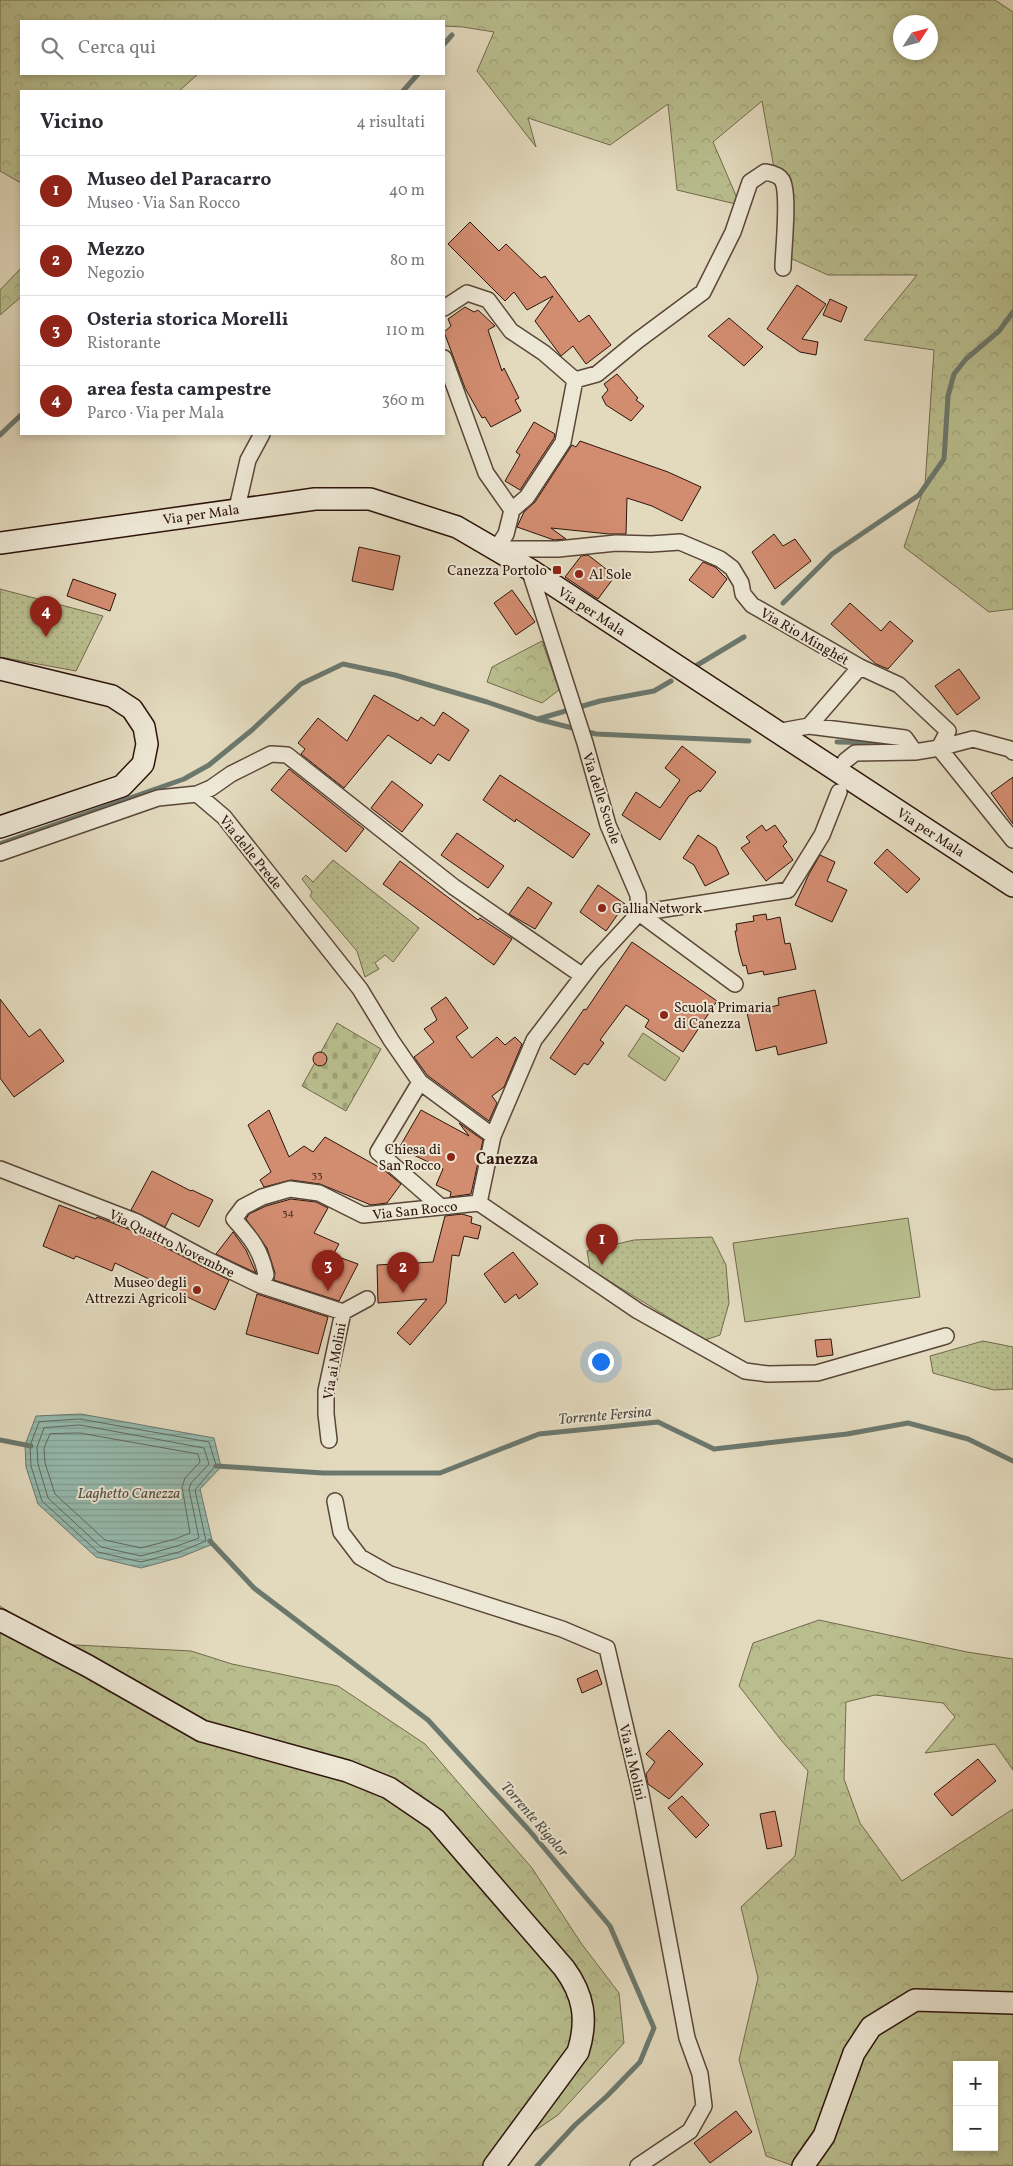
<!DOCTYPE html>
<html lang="it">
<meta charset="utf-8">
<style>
body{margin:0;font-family:Vollkorn,serif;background:#f2f2f3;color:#2b2b33}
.controls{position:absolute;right:15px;bottom:15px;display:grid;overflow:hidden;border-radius:0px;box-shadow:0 2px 8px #0003}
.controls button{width:45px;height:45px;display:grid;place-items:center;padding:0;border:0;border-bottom:1px solid #e1e1e2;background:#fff;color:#2b2b33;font:25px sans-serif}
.compass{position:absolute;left:893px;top:15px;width:45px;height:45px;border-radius:50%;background:#fff;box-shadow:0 2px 8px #0003;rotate:54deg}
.you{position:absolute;left:600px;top:1361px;width:18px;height:18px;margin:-12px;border:4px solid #fff;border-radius:50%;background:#1a73e8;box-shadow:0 0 0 8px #1a73e833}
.badge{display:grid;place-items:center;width:32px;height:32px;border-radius:50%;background:#8f2418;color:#fff;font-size:16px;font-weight:700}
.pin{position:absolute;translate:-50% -41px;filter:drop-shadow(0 1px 2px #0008)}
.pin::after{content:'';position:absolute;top:26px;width:18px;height:15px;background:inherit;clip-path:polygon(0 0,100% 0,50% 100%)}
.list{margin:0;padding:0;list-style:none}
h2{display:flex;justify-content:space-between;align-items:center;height:65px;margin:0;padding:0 20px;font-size:21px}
h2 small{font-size:16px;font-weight:400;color:#7c7c81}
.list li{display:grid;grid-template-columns:32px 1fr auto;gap:15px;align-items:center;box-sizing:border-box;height:70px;padding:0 20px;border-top:1px solid #e1e1e2}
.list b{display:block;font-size:19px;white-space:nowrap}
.list p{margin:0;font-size:16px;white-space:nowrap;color:#7c7c81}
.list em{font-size:16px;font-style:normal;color:#7c7c81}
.icon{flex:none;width:28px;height:28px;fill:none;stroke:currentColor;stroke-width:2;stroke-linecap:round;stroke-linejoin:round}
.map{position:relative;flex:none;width:1013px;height:2166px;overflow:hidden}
.search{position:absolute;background:#fff;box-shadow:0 2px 8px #0003;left:20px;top:20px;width:425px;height:55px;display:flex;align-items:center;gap:12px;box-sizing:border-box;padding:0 18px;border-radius:0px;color:#7c7c81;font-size:19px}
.panel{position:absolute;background:#fff;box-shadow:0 2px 8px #0003;left:20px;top:90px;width:425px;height:345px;border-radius:0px}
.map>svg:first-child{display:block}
.green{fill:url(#green-dots);stroke:#73694c}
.forest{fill:url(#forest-crowns);stroke:#73694c;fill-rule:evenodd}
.cemetery{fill:url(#cemetery-stones);stroke:#73694c}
.pitch{fill:#b9be8e;stroke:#73694c}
.water{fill:url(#water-rules);stroke:#6b786d}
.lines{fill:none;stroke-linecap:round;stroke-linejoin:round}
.shore{stroke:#61685d;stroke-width:1}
.stream{stroke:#6b786d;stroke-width:5}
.building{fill:#d28c70;stroke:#2d140b}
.minor-casing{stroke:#5a4638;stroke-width:18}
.secondary-casing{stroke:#2d140b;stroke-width:24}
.minor{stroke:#ede7d5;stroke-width:15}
.secondary{stroke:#ede7d5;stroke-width:21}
.poi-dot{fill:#8f2418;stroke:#ede7d5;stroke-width:2}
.labels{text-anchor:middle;stroke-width:4;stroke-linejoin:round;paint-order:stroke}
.number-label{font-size:11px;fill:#563224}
.street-label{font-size:14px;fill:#2d140b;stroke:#ede7d5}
.poi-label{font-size:14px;fill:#2d140b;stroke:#ede7d5;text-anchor:end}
.water-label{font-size:15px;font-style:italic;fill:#514e44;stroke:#ede7d5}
.quarter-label{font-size:16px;font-weight:bold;fill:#2d140b;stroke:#ede7d5}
</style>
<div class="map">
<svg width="1013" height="2166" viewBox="0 0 1013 2166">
<defs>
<pattern id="green-dots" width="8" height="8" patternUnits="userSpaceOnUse" patternTransform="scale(1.25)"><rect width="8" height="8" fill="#b9be8e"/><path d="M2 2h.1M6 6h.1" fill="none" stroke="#9fa279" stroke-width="1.8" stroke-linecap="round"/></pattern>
<pattern id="forest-crowns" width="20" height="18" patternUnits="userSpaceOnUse" patternTransform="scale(1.25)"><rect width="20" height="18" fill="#b9be8e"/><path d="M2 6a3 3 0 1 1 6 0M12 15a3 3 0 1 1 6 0" fill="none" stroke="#9fa279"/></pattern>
<pattern id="cemetery-stones" width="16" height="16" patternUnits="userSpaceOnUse" patternTransform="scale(1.25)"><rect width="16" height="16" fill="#b9be8e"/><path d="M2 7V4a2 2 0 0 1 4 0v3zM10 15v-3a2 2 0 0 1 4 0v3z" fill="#9fa279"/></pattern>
<pattern id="water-rules" width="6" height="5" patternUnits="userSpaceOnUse" patternTransform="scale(1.25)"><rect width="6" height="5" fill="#95bbaf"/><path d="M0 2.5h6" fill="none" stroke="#81a095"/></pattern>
</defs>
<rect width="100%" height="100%" fill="#e3dabe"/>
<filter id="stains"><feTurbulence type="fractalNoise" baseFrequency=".004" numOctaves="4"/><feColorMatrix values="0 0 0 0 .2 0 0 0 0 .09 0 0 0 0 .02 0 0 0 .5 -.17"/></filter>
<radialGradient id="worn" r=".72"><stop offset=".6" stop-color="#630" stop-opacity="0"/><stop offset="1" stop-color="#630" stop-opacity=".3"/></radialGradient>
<!-- green -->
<path class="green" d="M 0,589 L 103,616 L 76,671 L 0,657 Z
M 333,860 L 419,928 L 393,962 L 385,955 L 375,963 L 379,969 L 365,977 L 357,951 L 310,896 L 312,892 L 302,879 L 306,875 L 313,882 Z
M 712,1237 L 726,1265 L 729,1303 L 720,1335 L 705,1340 L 590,1269 L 587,1251 L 634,1240 Z
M 983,1341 L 1013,1347 L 1013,1389 L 994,1390 L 933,1373 L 930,1356 Z"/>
<!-- forest -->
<path class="forest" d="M 0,0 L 995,0 L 1013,12 L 1013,609 L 989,612 L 904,547 L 925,485 L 934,350 L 864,340 L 917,275 L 828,275 L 790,258 L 762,101 L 713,142 L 740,205 L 677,190 L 668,104 L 610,145 L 528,118 L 536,147 L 477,71 L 494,32 L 463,27 L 444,26 L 444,21 L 21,21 L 21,74 L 198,74 L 179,91 L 21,91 L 21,183 L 0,171 ZM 900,22 L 930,22 L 930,52 L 900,52 Z
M 21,268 L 21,297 L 0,315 L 0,290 Z
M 542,641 L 559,690 L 542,703 L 487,682 L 492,667 Z
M 0,1606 L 57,1644 L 191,1651 L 232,1664 L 338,1686 L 425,1744 L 532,1868 L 581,1943 L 619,1993 L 624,2043 L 558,2115 L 483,2166 L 0,2166 Z
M 819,1620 L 967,1652 L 1013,1659 L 1013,1770 L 995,1744 L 925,1753 L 955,1717 L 943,1703 L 875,1695 L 846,1702 L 844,1779 L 860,1823 L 902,1881 L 1013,1809 L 1013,2166 L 794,2166 L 766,2156 L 739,2060 L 758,1978 L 741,1907 L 795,1856 L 808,1771 L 781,1740 L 739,1686 L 753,1643 ZM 957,2065 L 994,2065 L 994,2147 L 957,2147 Z"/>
<!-- cemetery -->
<path class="cemetery" d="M 337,1023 L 381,1049 L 346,1111 L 302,1086 Z"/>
<!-- pitch -->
<path class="pitch" d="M 643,1033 L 680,1058 L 665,1081 L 628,1056 Z
M 908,1218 L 920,1297 L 745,1322 L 733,1243 Z"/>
<!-- water -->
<path class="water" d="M 81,1414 L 214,1438 L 221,1467 L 200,1489 L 213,1544 L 181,1557 L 141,1568 L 96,1557 L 38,1504 L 26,1467 L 25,1445 L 36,1416 Z"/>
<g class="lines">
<!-- shore -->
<path class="shore" d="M 80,1419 L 209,1442 L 216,1465 L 195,1490 L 206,1541 L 179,1552 L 141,1562 L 98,1552 L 42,1501 L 31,1466 L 30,1446 L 39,1422 Z
M 80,1425 L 204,1448 L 209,1464 L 191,1483 L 189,1489 L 199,1538 L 177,1546 L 141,1556 L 101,1547 L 48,1498 L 38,1464 L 37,1447 L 44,1428 Z
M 80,1433 L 198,1454 L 200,1462 L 185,1478 L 182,1487 L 190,1533 L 175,1539 L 141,1548 L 105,1540 L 55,1494 L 45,1463 L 44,1448 L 50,1434 Z"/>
<!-- stream -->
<path class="stream" d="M 444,44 L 452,35
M 403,91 L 418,74
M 0,435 L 21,415
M 783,603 L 832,554 L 919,495 L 944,459 L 948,396 L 954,374 L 966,359 L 999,331 L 1013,312
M 694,667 L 744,637
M 538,719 L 600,701 L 654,691 L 671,681
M 837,742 L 890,743
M 0,844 L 184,779 L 209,765 L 252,730 L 301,684 L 343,664 L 395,675 L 487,702 L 537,719 L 596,734 L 749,741
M 0,1440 L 31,1446
M 216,1466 L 323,1473 L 440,1473 L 539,1434 L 658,1422 L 714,1449 L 847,1434 L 908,1423 L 968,1439 L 1013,1461
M 210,1541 L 254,1588 L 428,1720 L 528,1829 L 610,1926 L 654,2028 L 640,2062 L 607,2096 L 575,2125 L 537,2166"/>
</g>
<!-- building -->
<path class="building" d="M 470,222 L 499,251 L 506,244 L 541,278 L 545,276 L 579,322 L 589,315 L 611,345 L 586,364 L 573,346 L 561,356 L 535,321 L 553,296 L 527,310 L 514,292 L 505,301 L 448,244 Z
M 797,285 L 826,304 L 802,339 L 818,342 L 816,355 L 800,352 L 767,329 Z
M 830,299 L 847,307 L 841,322 L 823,315 Z
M 465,307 L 474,312 L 478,310 L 495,326 L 488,330 L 502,371 L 504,368 L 519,398 L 515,400 L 521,411 L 491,427 L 485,417 L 482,418 L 465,388 L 444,332 L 451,326 L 448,319 Z
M 729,318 L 763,347 L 744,366 L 708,336 Z
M 617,374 L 638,398 L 636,400 L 644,406 L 631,421 L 606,405 L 602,397 L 608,390 L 604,384 Z
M 534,422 L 555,434 L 554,438 L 520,490 L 505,481 L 520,455 L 516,452 Z
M 580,441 L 668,472 L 701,487 L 682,521 L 652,506 L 627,498 L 626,534 L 609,534 L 551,528 L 566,539 L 554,540 L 517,527 L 524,512 L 535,502 L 572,445 L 576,447 Z
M 774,534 L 783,546 L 795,539 L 811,561 L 775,589 L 752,552 Z
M 359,547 L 400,556 L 393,590 L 352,581 Z
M 588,555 L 615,576 L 598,599 L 565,577 L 581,556 Z
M 703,562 L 715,567 L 727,579 L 713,598 L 689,580 Z
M 73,579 L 116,594 L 110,611 L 67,596 Z
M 512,590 L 535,622 L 516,635 L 494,603 Z
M 850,603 L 881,631 L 890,621 L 913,641 L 888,669 L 876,664 L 831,624 Z
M 959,669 L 980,698 L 957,715 L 935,686 Z
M 374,695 L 418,721 L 421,717 L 434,726 L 443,712 L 469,730 L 449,761 L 438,754 L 431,764 L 388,735 L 344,788 L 301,754 L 305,749 L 298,743 L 318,718 L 347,741 Z
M 682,746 L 716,772 L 700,792 L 699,790 L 689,796 L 660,840 L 622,815 L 636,792 L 660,808 L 680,780 L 665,768 Z
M 289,769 L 364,829 L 346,852 L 271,790 Z
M 500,775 L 590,834 L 573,858 L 516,819 L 515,822 L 483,800 Z
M 1013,777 L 1013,824 L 991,793 Z
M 392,781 L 423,805 L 402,832 L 371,808 Z
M 762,825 L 766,831 L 775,825 L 787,842 L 783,846 L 793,860 L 766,881 L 741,848 L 750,842 L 746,837 Z
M 457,833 L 504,866 L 488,888 L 441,855 Z
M 698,835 L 716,847 L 729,874 L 705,886 L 694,865 L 683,858 Z
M 887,849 L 920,879 L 907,893 L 874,863 Z
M 820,855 L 835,862 L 827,881 L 847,890 L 832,922 L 795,905 L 809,874 Z
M 400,861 L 478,920 L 480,918 L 512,939 L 494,965 L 383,884 Z
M 598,885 L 625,904 L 606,931 L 580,912 Z
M 528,887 L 552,903 L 535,929 L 509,914 Z
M 766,914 L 767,920 L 780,917 L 785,944 L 790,943 L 796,969 L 764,975 L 763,971 L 748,974 L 746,965 L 743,966 L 739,952 L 735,931 L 737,931 L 736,924 L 754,921 L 753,916 Z
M 632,942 L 717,1001 L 683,1052 L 645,1027 L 649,1020 L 626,1005 L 600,1040 L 604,1043 L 588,1065 L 584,1063 L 575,1075 L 550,1058 L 584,1009 L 586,1010 Z
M 815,990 L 827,1043 L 778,1055 L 776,1046 L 756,1051 L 747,1013 L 779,1005 L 778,998 Z
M 446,997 L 468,1028 L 456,1037 L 472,1058 L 497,1037 L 505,1045 L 515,1037 L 522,1044 L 504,1087 L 492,1096 L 497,1103 L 489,1121 L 427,1075 L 414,1057 L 434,1042 L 424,1029 L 437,1020 L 431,1008 Z
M 0,999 L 29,1037 L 40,1029 L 64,1061 L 14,1097 L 0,1078 Z
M313 1059a7 7 0 1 1 14 0a7 7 0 1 1-14 0Z
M 269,1110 L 289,1157 L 304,1146 L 313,1152 L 325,1137 L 384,1170 L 401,1184 L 387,1203 L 371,1205 L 320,1184 L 291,1180 L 264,1187 L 260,1180 L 271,1172 L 248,1125 Z
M 421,1110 L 469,1136 L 459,1123 L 483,1140 L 471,1194 L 450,1197 L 451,1192 L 436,1185 L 443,1169 L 399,1148 Z
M 152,1171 L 191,1191 L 192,1190 L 213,1200 L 199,1227 L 172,1213 L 165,1227 L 131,1210 Z
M 291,1199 L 316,1202 L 328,1208 L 314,1233 L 339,1244 L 333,1255 L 358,1264 L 339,1301 L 274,1280 L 275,1273 L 267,1248 L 246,1219 L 249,1214 L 266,1206 Z
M 59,1205 L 96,1219 L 97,1217 L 133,1231 L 229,1280 L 215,1310 L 115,1263 L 112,1271 L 76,1256 L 74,1259 L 43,1246 Z
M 462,1214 L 472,1217 L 471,1223 L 481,1226 L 478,1239 L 464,1236 L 459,1256 L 452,1255 L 446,1303 L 410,1345 L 397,1333 L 427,1299 L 378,1303 L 377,1265 L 433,1262 L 445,1216 Z
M 233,1232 L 246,1250 L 256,1273 L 216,1254 Z
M 513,1252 L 538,1284 L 519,1299 L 516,1294 L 505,1303 L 484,1274 Z
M 257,1294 L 328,1317 L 318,1354 L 246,1334 Z
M 831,1339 L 833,1355 L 817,1357 L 815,1340 Z
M 597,1670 L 602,1684 L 582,1693 L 577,1679 Z
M 669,1730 L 703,1764 L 669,1799 L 648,1784 L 646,1774 L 655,1762 L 646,1754 Z
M 978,1759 L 996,1781 L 952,1816 L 934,1794 Z
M 682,1796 L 709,1825 L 696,1838 L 668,1808 Z
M 775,1811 L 782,1846 L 767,1849 L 760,1814 Z
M 736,2111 L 752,2132 L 710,2163 L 694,2143 Z"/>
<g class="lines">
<!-- minor casing -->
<g class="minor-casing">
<path id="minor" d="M 444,308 L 467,293 L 488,300 L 511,331 L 544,353 L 575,380
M 444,358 L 486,473 L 512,510 L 506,534 L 496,549
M 237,508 L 248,460 L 262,434
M 512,510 L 527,497 L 563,442 L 575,380 L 597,374 L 637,341 L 703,292 L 733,232 L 750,182 L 765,172 C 771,173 779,175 782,180 C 790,193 783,251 783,268
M 496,549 L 558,549 L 616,543 L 651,544 L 680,542 L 720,559 L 732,568 L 741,583 L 743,594 L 752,605 L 860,667 L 899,685 L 948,731 L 939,748
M 809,726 L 905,738 L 915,752 L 939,748 L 973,739 L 1010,749 L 1013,752
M 776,732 L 809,726 L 860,667
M 939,748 L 1013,840
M 845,761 L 855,753 L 915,752
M 197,794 L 211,788 L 231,774 L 271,754 L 287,755 L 454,887 L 583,976
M 0,853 L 158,798 L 197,794 L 224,817 L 360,989 L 391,1040 L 420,1082 L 493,1136
M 639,913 L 788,890 L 822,835 L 839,792
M 639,913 L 735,984
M 420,1082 L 378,1152 L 441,1207
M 0,1169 L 137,1222 L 206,1259 L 260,1285 L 343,1312 L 367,1299
M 479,1203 L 493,1136 L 534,1040 L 592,964 L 639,913 L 638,895 L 608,825 L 585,743 L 529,569
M 479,1203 L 638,1311 L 745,1371 L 768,1374 L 817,1373 L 946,1336
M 260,1285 L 266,1275 C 261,1250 251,1238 234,1219 L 243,1207 L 262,1197 L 290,1189 L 319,1193 L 363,1215 L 479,1203
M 329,1440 L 326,1414 L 326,1391 L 343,1312
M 335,1501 L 341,1532 L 360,1557 L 390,1574 L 562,1629 L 607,1648 L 641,1794 L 687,2038 L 700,2074 L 704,2106 L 690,2131 L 638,2166"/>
</g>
<!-- secondary casing -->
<g class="secondary-casing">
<path id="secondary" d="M 0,543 L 315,499 L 370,499 L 457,527 L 529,569 L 1013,886
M 0,669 L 112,696 L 132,709 L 144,727 L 147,744 L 143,764 L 122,786 L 0,827
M 0,1620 L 88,1666 L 202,1731 L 347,1771 L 389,1788 L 436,1820 L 564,1968 C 584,1995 588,2020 578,2052 L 494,2166
M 803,2166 L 824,2136 L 854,2053 L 871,2027 L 915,2000 L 1013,2003"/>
</g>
<!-- minor -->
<use href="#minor" class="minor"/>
<!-- secondary -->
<use href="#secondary" class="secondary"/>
</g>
<!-- markers -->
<g class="poi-dot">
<rect x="552" y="565" width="10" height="10" rx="2.5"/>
<circle cx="579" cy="574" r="5"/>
<circle cx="602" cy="908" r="5"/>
<circle cx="664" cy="1015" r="5"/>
<circle cx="451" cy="1157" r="5"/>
<circle cx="197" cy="1290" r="5"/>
</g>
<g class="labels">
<!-- number labels -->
<g class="number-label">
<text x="317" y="1178">33</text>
<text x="288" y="1216">34</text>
</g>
<!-- street labels -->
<g class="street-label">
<text transform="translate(201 514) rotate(-8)" y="5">Via per Mala</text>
<text transform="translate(592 611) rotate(33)" y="5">Via per Mala</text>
<text transform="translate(805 636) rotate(30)" y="5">Via Rio Minghét</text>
<text transform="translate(602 798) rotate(72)" y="5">Via delle Scuole</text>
<text transform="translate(931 832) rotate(33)" y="5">Via per Mala</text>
<text transform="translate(251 852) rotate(51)" y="5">Via delle Prede</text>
<text transform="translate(415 1210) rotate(-6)" y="5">Via San Rocco</text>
<text transform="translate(172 1243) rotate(26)" y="5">Via Quattro Novembre</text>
<text transform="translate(334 1361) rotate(-80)" y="5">Via ai Molini</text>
<text transform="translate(633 1762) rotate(77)" y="5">Via ai Molini</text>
</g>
<!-- poi labels -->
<g class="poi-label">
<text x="547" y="575">Canezza Portolo</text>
<text x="589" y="579" text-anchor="start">Al Sole</text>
<text x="612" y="913" text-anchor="start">GalliaNetwork</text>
<text x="674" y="1012" text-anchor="start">Scuola Primaria<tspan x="674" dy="16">di Canezza</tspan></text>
<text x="441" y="1154">Chiesa di<tspan x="441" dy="16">San Rocco</tspan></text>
<text x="187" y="1287">Museo degli<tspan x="187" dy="16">Attrezzi Agricoli</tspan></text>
</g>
<!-- water labels -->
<g class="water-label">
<text transform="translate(605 1415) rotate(-5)" y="5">Torrente Fersina</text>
<text x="129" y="1498">Laghetto Canezza</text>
<text transform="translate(535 1819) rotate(49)" y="5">Torrente Rigolor</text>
</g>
<!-- quarter labels -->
<g class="quarter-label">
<text x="507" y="1164">Canezza</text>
</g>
</g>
<rect width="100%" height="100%" filter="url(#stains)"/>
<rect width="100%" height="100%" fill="url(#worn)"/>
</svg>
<div class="controls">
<button>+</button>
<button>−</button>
</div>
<svg class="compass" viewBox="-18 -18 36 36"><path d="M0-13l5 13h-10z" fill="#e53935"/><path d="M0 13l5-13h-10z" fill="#7c7c81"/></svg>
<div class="you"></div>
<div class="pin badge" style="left:602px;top:1265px">1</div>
<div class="pin badge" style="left:403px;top:1293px">2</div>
<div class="pin badge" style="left:328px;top:1291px">3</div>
<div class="pin badge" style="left:46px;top:637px">4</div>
<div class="search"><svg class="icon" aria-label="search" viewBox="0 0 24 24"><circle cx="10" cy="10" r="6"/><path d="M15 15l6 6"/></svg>Cerca qui</div>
<section class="panel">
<h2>Vicino<small>4 risultati</small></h2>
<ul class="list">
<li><span class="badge">1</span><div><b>Museo del Paracarro</b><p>Museo · Via San Rocco</p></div><em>40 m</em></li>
<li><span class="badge">2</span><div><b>Mezzo</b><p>Negozio</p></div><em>80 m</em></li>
<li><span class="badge">3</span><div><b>Osteria storica Morelli</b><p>Ristorante</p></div><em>110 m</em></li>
<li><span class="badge">4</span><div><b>area festa campestre</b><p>Parco · Via per Mala</p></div><em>360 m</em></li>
</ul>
</section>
</div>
